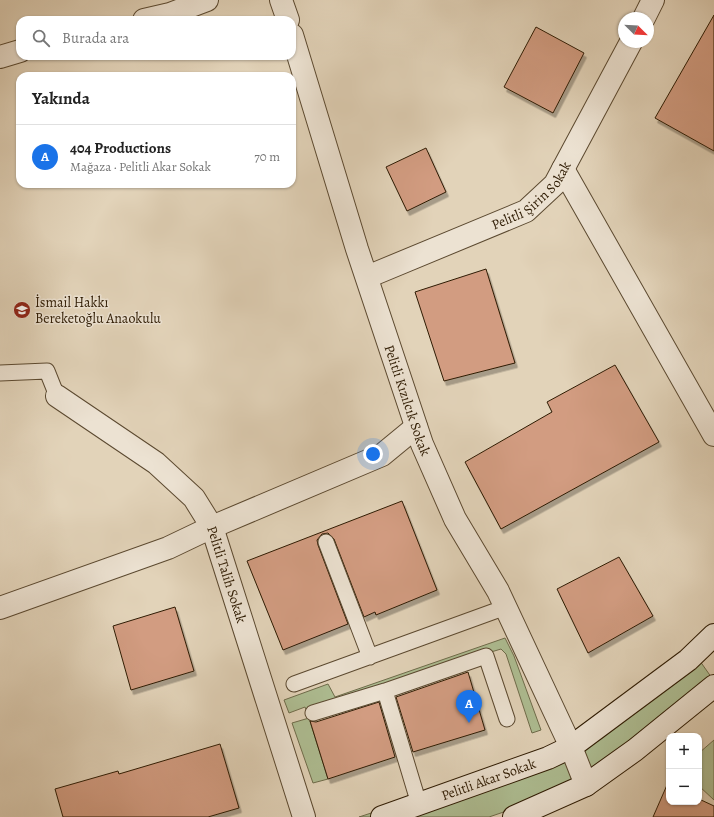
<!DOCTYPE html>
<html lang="tr">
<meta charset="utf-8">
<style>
body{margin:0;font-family:Alegreya,serif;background:#f2f2f2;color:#222}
.controls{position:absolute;right:12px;bottom:12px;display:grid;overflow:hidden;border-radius:8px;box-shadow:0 1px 3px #0004}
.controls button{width:36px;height:36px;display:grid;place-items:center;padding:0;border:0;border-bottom:1px solid #e0e0e0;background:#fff;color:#222;font:20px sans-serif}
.compass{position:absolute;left:618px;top:12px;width:36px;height:36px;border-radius:50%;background:#fff;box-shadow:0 1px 3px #0004;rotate:114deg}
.you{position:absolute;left:373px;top:454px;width:14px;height:14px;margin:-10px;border:3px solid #fff;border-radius:50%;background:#1a73e8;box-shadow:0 0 0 6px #1a73e833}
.badge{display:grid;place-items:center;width:26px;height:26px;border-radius:50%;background:#1a73e8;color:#fff;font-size:13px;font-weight:700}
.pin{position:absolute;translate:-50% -33px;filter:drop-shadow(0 1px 2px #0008)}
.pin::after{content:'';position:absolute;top:21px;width:14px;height:12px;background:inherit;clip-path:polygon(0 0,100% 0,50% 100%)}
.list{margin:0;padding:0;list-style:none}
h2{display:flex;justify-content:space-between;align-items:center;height:52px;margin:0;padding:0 16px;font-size:17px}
h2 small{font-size:13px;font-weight:400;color:#767676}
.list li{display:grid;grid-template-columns:26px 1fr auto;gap:12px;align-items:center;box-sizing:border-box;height:64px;padding:0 16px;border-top:1px solid #e0e0e0}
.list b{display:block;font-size:15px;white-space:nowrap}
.list p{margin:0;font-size:13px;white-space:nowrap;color:#767676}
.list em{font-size:13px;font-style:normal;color:#767676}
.icon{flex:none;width:22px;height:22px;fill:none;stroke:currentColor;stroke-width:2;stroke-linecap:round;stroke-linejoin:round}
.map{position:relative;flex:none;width:714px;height:817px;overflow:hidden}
.search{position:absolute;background:#fff;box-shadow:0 1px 3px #0004;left:16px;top:16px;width:280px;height:44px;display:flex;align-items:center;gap:10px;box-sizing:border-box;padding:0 14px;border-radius:12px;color:#767676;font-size:15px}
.panel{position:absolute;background:#fff;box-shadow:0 1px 3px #0004;left:16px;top:72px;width:280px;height:116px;border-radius:12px}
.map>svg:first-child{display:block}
.green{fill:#aebe93;stroke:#6e6c4b}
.building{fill:#d29c81;stroke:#2e1b03;filter:url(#shadow)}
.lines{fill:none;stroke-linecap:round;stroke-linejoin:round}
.service-casing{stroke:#5b4930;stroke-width:17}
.minor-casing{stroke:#5b4930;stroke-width:24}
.tertiary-casing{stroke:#5b4930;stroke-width:24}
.secondary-casing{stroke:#2e1b03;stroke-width:24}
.service{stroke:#ece2d2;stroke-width:15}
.minor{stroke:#ece2d2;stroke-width:22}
.tertiary{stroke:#ece2d2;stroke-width:22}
.secondary{stroke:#ece2d2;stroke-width:22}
.labels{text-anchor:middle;stroke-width:3;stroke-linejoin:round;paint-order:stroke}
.street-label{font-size:14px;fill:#2e1b03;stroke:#ece2d2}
.poi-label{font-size:14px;fill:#2e1b03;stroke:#ece2d2;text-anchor:start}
</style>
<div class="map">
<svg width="714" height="817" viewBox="0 0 714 817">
<defs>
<filter id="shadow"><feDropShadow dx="2.5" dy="4.5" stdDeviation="0" flood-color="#0004"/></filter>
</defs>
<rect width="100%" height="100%" fill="#e2d3b9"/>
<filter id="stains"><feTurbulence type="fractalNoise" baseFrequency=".005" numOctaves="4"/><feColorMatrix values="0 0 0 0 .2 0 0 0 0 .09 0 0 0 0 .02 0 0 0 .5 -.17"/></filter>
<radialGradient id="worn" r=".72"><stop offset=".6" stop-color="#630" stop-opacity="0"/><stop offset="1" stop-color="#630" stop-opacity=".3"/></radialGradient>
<!-- green -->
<path class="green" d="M 505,638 L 514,656 L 541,730 L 532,733 L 506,654 L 501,649 L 402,679 L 307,712 L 305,707 L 289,713 L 284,700 L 328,684 L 335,697 Z
M 695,654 L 714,681 L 594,777 L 578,741 Z
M 309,718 L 328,779 L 313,783 L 292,723 Z
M 714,740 L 714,800 L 699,786 L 699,753 Z
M 564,750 L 577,787 L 489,817 L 359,817 Z"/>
<!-- building -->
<path class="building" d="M 714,15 L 714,151 L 655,118 Z
M 536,27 L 584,53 L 553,113 L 504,87 Z
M 426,148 L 446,192 L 407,211 L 386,167 Z
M 486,269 L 515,363 L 444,381 L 415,292 Z
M 615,365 L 659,442 L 501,529 L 465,462 L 552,412 L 547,402 Z
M 402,501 L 437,590 L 376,615 L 375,612 L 364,617 L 334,539 L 328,533 L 322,534 L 317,540 L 318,545 L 348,624 L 283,650 L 247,561 Z
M 619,557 L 653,616 L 588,653 L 557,589 Z
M 175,607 L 194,671 L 131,690 L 113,626 Z
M 468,672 L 485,730 L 413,752 L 396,697 Z
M 379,702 L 395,757 L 328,779 L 310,721 L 316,722 Z
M 220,744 L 239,808 L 208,817 L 63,817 L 55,789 L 118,771 L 119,774 Z
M 667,785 L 669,786 L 669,802 L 699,802 L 699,799 L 714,806 L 714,817 L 653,817 Z"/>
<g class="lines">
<!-- service casing -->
<g class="service-casing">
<path id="service" d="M 0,373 L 47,371 L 57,396
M 326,542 L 370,657
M 294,684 L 506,607
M 313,713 L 385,691
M 419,804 L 385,691 L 486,656 L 507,719"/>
</g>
<!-- minor casing -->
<g class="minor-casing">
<g id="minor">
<path d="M 281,0 L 288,20"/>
<path d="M 644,18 L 653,0"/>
<path d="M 144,20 L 170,14 L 207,0"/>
<path id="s1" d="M 292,35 L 357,249 L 422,444 L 455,519 L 498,591 L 571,747"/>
<path d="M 0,57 L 20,51"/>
<path d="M 563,169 L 714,435"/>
<path id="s2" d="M 367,277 L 526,211 L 555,184 L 631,42"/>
<path id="s3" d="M 57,396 L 156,463 L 194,498 L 212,527 L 304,817"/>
<path d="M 0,608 L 168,548 L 212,527 L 382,455 L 416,427"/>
</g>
</g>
<!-- tertiary casing -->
<g class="tertiary-casing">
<path id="tertiary" d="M 571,747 L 586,785"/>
</g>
<!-- secondary casing -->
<g class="secondary-casing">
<g id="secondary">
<path id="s4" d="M 382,817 L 548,758 L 571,747 L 688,660 L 714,635"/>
<path d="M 514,817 L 586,785 L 635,750 L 714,686"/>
</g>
</g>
<!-- service -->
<use href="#service" class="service"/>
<!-- minor -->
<use href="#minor" class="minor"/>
<!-- tertiary -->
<use href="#tertiary" class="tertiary"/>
<!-- secondary -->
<use href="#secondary" class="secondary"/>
</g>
<!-- icons -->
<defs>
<g id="school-disc" transform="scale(0.9)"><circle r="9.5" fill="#8f2418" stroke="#ece2d2"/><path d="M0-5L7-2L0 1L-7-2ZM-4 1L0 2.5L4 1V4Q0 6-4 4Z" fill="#fff"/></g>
</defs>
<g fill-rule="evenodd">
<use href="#school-disc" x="22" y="310"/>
</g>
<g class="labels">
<!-- street labels -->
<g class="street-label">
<text dy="5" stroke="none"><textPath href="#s2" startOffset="186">Pelitli Şirin Sokak</textPath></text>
<text dy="5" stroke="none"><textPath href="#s1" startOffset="383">Pelitli Kızılcık Sokak</textPath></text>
<text dy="5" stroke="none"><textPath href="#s3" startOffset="255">Pelitli Talih Sokak</textPath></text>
<text dy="5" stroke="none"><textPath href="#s4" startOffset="113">Pelitli Akar Sokak</textPath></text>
</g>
<!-- poi labels -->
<g class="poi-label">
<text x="35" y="307">İsmail Hakkı<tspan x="35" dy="16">Bereketoğlu Anaokulu</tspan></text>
</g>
</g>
<rect width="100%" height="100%" filter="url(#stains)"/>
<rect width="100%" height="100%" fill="url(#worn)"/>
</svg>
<div class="controls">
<button>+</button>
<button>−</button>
</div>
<svg class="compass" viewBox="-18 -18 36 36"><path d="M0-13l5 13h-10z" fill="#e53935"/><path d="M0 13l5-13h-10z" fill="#767676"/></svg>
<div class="you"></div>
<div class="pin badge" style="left:469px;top:723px">A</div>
<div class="search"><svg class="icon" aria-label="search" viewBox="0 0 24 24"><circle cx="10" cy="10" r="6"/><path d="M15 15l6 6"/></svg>Burada ara</div>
<section class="panel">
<h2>Yakında<small></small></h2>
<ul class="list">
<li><span class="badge">A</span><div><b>404 Productions</b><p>Mağaza · Pelitli Akar Sokak</p></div><em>70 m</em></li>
</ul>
</section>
</div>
